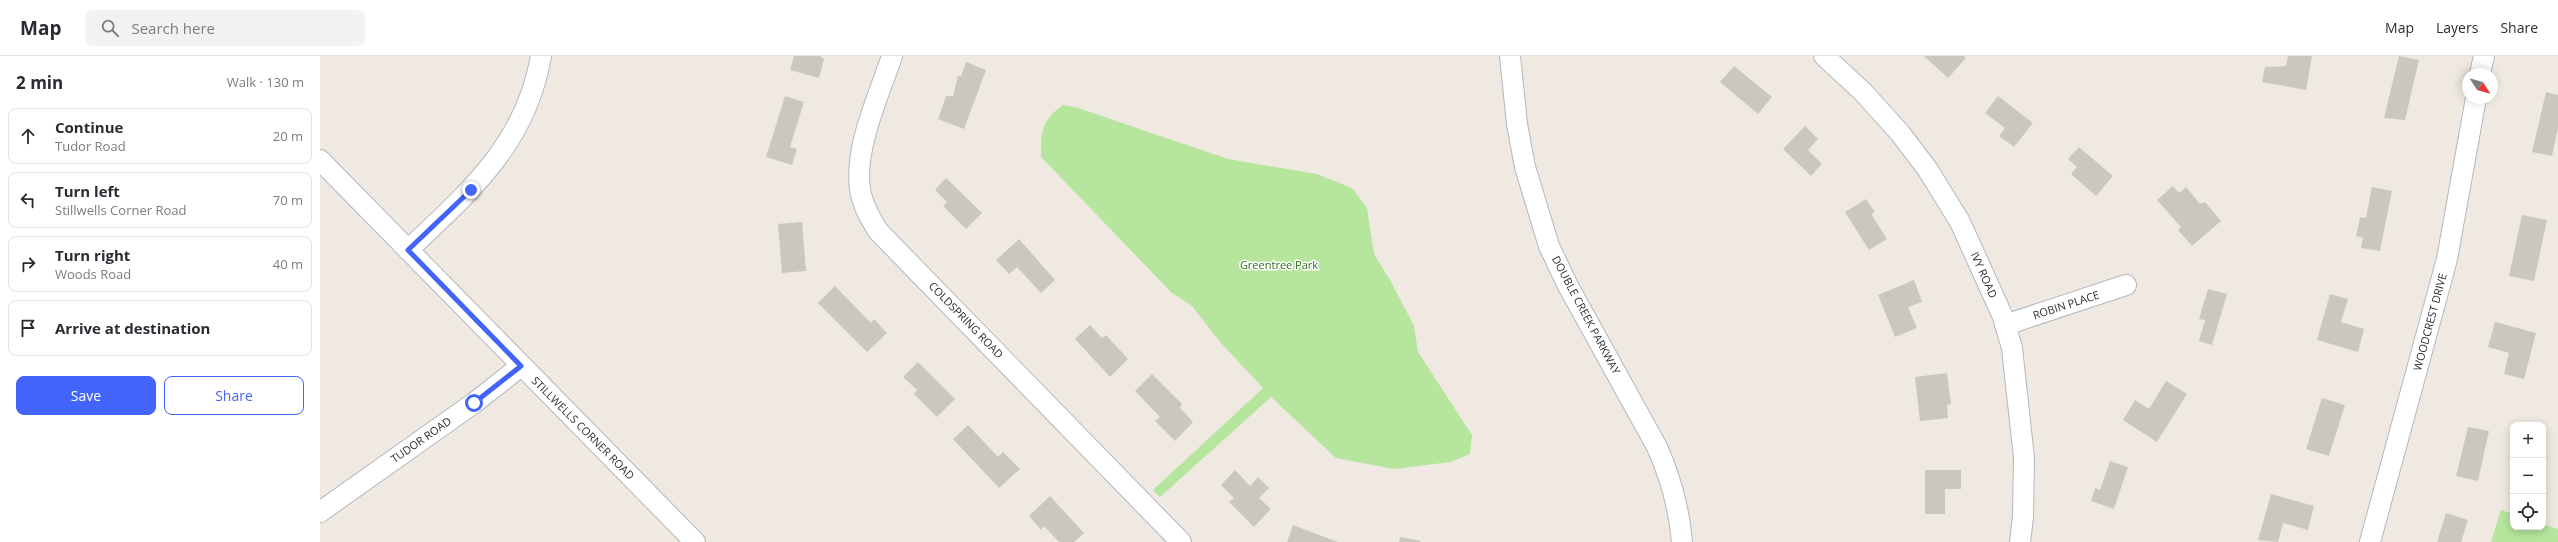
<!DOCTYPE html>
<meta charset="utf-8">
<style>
body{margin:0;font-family:"Open Sans",sans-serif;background:#f2f2f3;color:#2b2b33}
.controls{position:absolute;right:12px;bottom:12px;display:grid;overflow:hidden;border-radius:8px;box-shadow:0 2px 10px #0003}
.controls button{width:36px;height:36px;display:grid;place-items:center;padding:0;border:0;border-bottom:1px solid #e1e1e2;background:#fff;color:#2b2b33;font:20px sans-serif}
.compass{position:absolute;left:2142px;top:12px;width:36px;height:36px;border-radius:50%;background:#fff;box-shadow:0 2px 10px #0003;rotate:126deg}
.stop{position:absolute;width:12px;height:12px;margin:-9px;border:3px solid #4264fb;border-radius:50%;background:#fff}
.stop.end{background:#4264fb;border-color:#fff;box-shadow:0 1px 4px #0008}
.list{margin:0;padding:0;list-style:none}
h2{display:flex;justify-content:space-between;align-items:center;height:52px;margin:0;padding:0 16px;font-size:17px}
h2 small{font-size:13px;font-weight:400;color:#7c7c81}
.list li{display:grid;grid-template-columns:26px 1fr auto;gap:12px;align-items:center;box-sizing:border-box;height:56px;margin:0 8px 8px;padding:0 8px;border:1px solid #e1e1e2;border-radius:8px}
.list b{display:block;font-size:15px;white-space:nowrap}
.list p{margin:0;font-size:13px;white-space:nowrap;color:#7c7c81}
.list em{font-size:13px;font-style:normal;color:#7c7c81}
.actions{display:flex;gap:8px;padding:12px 16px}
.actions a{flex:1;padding:9px 0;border:1px solid #4264fb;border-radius:8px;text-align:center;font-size:14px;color:#4264fb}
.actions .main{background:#4264fb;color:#fff}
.icon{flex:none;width:22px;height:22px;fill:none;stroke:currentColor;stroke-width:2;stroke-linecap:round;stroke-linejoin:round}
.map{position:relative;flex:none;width:2238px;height:486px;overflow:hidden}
header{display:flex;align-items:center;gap:24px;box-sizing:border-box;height:56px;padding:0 20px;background:#fff;border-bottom:1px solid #e1e1e2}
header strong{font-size:19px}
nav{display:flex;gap:22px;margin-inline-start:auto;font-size:14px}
.search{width:280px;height:36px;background:#f2f2f3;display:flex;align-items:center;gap:10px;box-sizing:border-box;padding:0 14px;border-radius:8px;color:#7c7c81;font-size:15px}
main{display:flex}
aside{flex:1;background:#fff}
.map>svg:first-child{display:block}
.green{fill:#b6e59e}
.building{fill:#cbc7bf}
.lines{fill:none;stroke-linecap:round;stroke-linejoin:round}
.minor-casing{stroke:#b4b7c1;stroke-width:22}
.minor{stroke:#fff;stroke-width:20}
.route{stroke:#4264fb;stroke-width:5}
.labels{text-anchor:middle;stroke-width:3;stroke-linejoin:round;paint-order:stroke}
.park-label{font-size:11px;fill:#2c6e1b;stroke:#fff}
.street-label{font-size:11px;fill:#2e2e2e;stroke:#fff}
</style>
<header>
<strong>Map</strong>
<div class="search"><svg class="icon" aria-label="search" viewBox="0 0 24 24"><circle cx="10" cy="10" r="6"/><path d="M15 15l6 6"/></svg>Search here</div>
<nav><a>Map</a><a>Layers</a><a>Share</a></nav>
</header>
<main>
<aside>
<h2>2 min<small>Walk · 130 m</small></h2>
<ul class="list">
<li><svg class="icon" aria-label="ahead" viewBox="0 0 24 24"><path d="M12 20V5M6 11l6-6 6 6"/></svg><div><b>Continue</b><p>Tudor Road</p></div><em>20 m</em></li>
<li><svg class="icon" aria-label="left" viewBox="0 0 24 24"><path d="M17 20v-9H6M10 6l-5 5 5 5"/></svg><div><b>Turn left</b><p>Stillwells Corner Road</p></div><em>70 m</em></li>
<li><svg class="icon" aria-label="right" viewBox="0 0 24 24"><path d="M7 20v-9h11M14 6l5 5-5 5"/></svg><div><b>Turn right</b><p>Woods Road</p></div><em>40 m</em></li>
<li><svg class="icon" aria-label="arrive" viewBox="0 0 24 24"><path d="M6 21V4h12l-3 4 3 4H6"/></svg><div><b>Arrive at destination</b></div></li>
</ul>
<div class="actions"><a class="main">Save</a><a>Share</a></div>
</aside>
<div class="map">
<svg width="2238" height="486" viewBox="0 0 2238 486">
<rect width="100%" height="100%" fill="#efe9e1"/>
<!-- green -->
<path class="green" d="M 743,49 L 758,52 L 908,103 L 997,118 L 1032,132 L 1047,152 L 1054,198 L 1070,224 L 1094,270 L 1098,296 L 1152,379 L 1150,398 L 1131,406 L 1074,413 L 1016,402 L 951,341 L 840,441 L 833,434 L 943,332 L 901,287 L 871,249 L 852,237 L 721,101 C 721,75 721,65 743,49 Z
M 2181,454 L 2193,458 L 2193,471 L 2223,471 L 2223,468 L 2238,473 L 2238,486 L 2171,486 Z"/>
<!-- building -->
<path class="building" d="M 474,0 L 500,0 L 504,3 L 499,22 L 470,14 Z
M 1604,0 L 1644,0 L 1646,2 L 1628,22 Z
M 1968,0 L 1992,0 L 1986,34 L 1942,26 L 1945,11 L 1966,10 Z
M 2079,0 L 2099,4 L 2085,64 L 2064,62 Z
M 646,6 L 666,14 L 644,73 L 618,63 L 626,40 L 633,40 L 638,20 L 641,20 Z
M 1414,10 L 1452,41 L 1438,58 L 1400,26 Z
M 2226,36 L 2238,39 L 2238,72 L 2232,100 L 2212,96 Z
M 465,40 L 484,46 L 470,91 L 477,93 L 472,109 L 446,101 Z
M 1678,40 L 1713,67 L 1694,91 L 1679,80 L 1685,72 L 1665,57 Z
M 1485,70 L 1498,83 L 1488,94 L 1502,108 L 1491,120 L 1463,93 Z
M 1759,91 L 1793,120 L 1776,140 L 1751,118 L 1757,111 L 1748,103 Z
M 626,122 L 662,157 L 646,173 L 623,150 L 627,146 L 615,134 Z
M 1853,130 L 1859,137 L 1866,131 L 1880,148 L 1885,146 L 1901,165 L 1872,190 L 1858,174 L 1861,171 L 1837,144 Z
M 2052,131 L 2072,135 L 2060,195 L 2041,192 L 2043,182 L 2036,180 L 2040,161 L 2046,162 Z
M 1546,143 L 1555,156 L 1551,158 L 1567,183 L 1549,194 L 1525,156 Z
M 2202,159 L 2227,164 L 2214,225 L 2189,220 Z
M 482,166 L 486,215 L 462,217 L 458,168 Z
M 699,183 L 735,224 L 721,237 L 697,211 L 689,218 L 676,204 Z
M 1594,224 L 1602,246 L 1588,251 L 1597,272 L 1575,281 L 1558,239 Z
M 515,230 L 551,267 L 554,263 L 567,277 L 547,296 L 498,247 Z
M 1888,233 L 1907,238 L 1892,289 L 1879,285 L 1885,264 L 1879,263 Z
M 2010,238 L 2028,243 L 2021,266 L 2044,273 L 2038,296 L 1997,284 Z
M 2175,266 L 2216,277 L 2204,323 L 2184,318 L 2189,297 L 2168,291 Z
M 770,269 L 782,282 L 786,279 L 808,303 L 790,321 L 755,283 Z
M 598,306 L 635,343 L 617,361 L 594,338 L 597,334 L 583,321 Z
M 1627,317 L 1631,348 L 1627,349 L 1628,362 L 1600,365 L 1595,321 Z
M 832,318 L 862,348 L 860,352 L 873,366 L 855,385 L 835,365 L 840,361 L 815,335 Z
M 1846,325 L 1867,338 L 1837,386 L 1803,364 L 1815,344 L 1829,353 Z
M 2002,342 L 2025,349 L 2009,400 L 1986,393 Z
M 648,369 L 678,401 L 683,396 L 700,413 L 679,432 L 633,383 Z
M 2148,371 L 2169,375 L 2158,425 L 2136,420 Z
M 1790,405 L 1808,411 L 1794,453 L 1771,445 L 1775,432 L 1780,434 Z
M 915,414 L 930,430 L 938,421 L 949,432 L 939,442 L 951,453 L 934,471 L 909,446 L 914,442 L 901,429 Z
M 1605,414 L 1641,414 L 1641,433 L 1625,433 L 1625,458 L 1605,458 Z
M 1951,438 L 1994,450 L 1988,474 L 1963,467 L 1958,486 L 1938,484 Z
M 730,440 L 764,477 L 754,486 L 739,486 L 724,470 L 721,474 L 709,460 Z
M 2126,457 L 2148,464 L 2141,486 L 2117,486 Z
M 973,469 L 1018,486 L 967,486 Z
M 1080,481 L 1101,485 L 1100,486 L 1079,486 Z"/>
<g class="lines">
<!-- minor casing -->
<g class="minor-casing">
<path id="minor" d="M 572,0 C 559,39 534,92 540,133 C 542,148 550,162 558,175 L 861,486
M 1190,0 L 1197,68 L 1205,111 L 1229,190 L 1248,230 L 1337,391 C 1351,422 1359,452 1362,486
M 1504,0 L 1543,36 L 1580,77 L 1608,114 L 1640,166 L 1683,261 L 1692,292 L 1704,402 L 1703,461 L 1700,486
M 2160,18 L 2164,0
M 0,104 L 375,486
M 88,194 C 150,135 206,88 221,0
M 1685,269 L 1806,229
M 0,456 L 154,347 L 201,310
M 2050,486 L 2127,203 L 2156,42"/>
</g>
<!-- minor -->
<use href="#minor" class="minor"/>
</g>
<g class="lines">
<!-- route -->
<path class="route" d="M 151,134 L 88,194 L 201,310 L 154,347"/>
</g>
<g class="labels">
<!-- park labels -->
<g class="park-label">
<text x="959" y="213">Greentree Park</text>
</g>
<!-- street labels -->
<g class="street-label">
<text transform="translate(1664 219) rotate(66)" y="4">IVY ROAD</text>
<text transform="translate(1746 249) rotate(-18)" y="4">ROBIN PLACE</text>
<text transform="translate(1266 259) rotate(62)" y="4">DOUBLE CREEK PARKWAY</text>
<text transform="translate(646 264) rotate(46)" y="4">COLDSPRING ROAD</text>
<text transform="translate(2110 266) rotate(-75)" y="4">WOODCREST DRIVE</text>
<text transform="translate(263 372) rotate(45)" y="4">STILLWELLS CORNER ROAD</text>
<text transform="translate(101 384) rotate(-35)" y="4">TUDOR ROAD</text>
</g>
</g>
</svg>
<div class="controls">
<button>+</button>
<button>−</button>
<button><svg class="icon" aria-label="locate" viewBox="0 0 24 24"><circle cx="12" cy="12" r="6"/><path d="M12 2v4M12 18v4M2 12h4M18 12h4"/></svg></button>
</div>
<svg class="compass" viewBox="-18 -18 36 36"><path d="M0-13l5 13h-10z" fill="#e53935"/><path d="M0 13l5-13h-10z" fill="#7c7c81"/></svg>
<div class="stop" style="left:154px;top:347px"></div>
<div class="stop end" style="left:151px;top:134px"></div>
</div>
</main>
